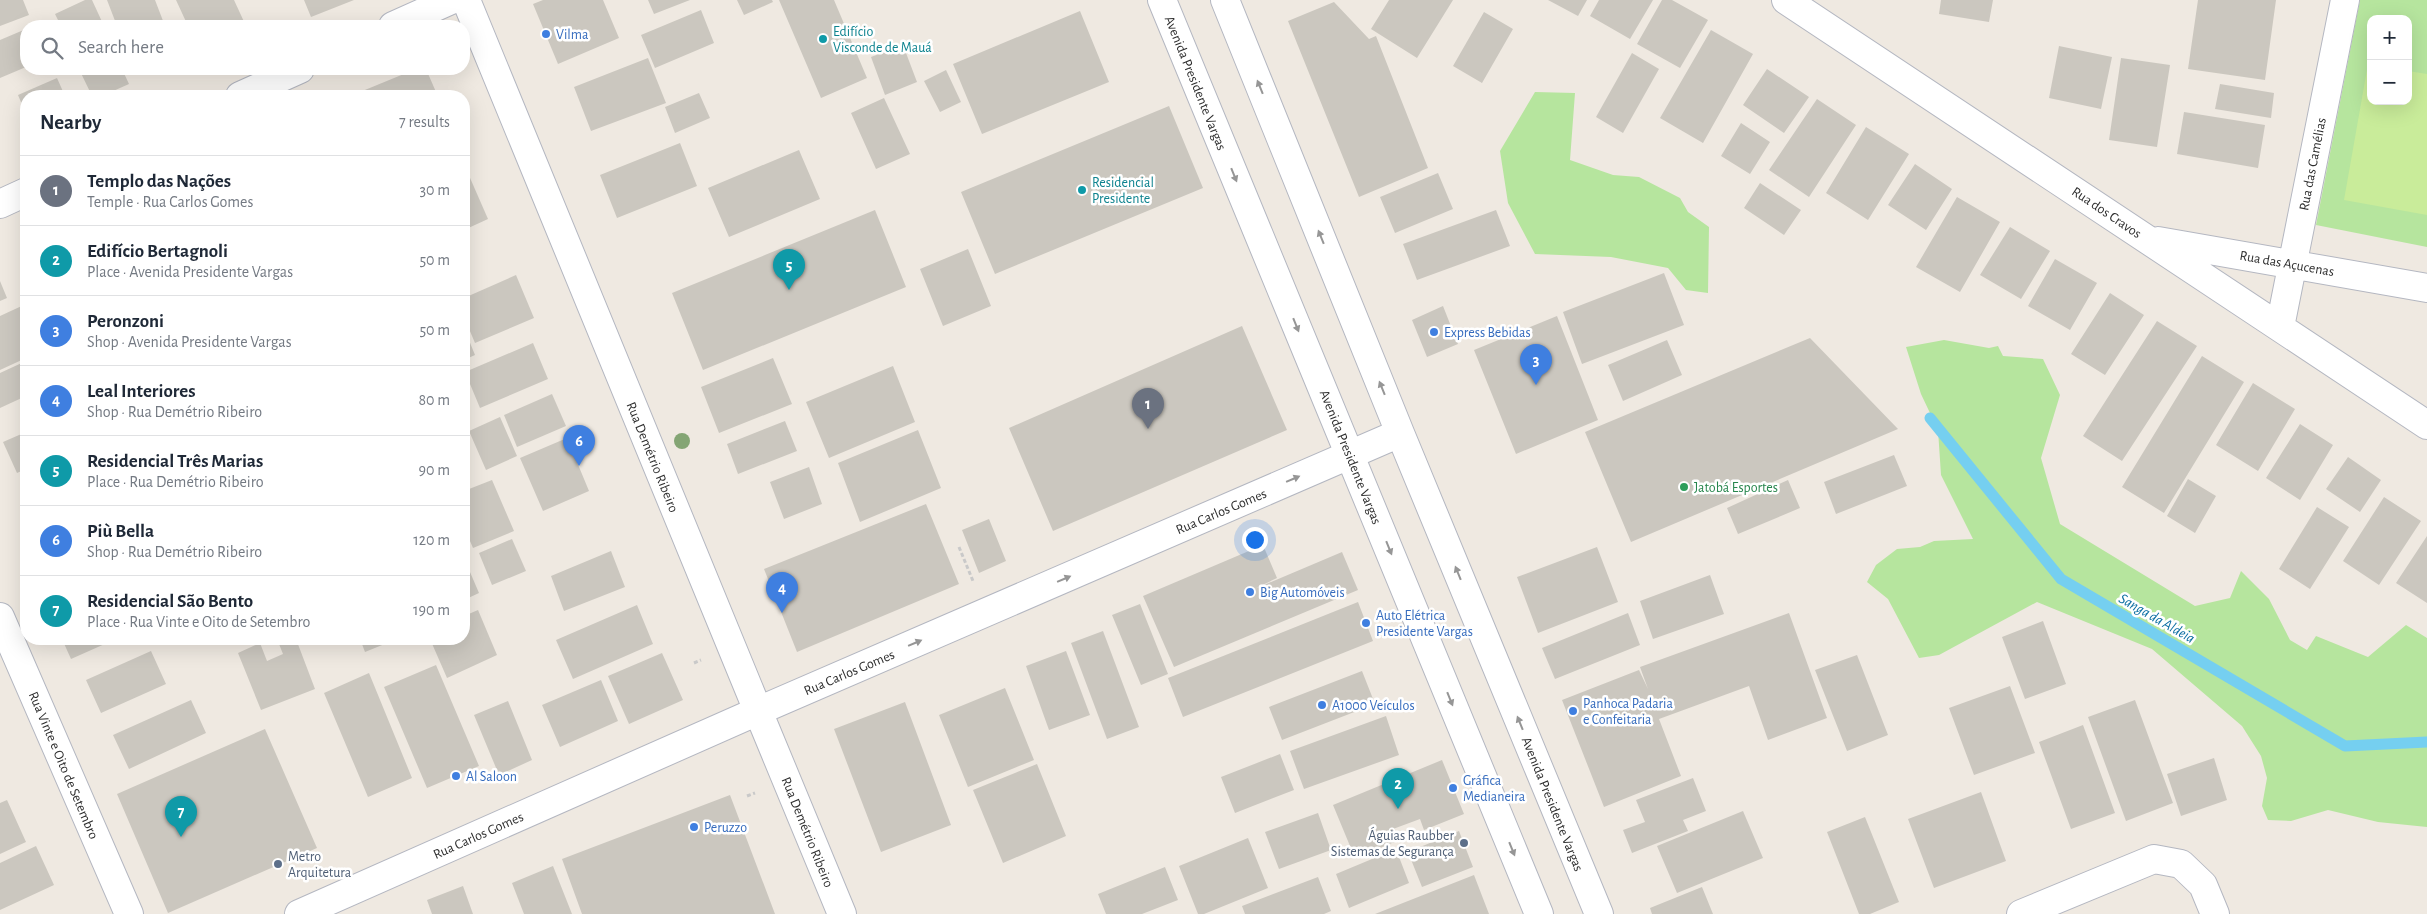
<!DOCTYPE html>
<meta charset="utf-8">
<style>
body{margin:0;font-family:"Alegreya Sans",sans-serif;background:#f6f6f7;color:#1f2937}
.controls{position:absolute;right:15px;top:15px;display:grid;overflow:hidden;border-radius:10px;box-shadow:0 5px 20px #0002}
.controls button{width:45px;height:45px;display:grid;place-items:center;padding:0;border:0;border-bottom:1px solid #e0e1e3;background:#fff;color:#1f2937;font:25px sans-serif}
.you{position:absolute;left:1254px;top:539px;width:18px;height:18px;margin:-12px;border:4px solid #fff;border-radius:50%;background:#1a73e8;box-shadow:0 0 0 8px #1a73e833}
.badge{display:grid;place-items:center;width:32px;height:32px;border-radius:50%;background:#7c3aed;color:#fff;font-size:16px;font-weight:700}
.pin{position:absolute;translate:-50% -41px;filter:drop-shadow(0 1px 2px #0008)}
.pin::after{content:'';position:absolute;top:26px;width:18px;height:15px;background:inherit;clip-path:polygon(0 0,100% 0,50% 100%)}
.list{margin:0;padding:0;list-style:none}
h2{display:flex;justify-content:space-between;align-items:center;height:65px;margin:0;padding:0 20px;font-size:21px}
h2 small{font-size:16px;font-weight:400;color:#747a83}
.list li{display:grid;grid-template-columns:32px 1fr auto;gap:15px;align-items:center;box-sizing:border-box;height:70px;padding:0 20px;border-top:1px solid #e0e1e3}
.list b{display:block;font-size:19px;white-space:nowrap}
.list p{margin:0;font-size:16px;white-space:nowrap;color:#747a83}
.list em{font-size:16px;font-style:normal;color:#747a83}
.icon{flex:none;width:28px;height:28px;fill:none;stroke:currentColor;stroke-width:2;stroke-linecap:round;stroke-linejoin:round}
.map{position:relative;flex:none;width:2427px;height:914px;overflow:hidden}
.search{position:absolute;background:#fff;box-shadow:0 5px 20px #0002;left:20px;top:20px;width:450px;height:55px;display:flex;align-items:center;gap:12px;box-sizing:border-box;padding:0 18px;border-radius:20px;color:#747a83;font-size:19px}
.panel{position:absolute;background:#fff;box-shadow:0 5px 20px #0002;left:20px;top:90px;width:450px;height:555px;border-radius:20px}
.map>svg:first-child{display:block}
.green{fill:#b6e59e;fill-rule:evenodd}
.pitch{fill:#c9ec9a}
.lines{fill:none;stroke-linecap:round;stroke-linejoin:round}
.stream{stroke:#75cff0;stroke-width:11}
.building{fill:#cbc7bf}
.street-casing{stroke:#b4b7c1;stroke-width:30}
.secondary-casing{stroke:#b4b7c1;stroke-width:30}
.path{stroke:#c9c9c9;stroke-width:3;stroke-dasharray:4 2.5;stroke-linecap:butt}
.street{stroke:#fff;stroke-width:28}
.secondary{stroke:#fff;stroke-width:28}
.tree{fill:#84a574}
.oneway{fill:#969696}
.shop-dot{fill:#3f7fe0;stroke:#fff;stroke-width:2}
.culture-dot{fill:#0f9aa8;stroke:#fff;stroke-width:2}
.leisure-dot{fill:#2e9e5b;stroke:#fff;stroke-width:2}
.service-dot{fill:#5c6f8a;stroke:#fff;stroke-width:2}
.labels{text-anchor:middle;stroke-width:5;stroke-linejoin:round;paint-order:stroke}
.culture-label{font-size:14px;fill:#0d838f;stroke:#fff;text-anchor:start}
.shop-label{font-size:14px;fill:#366cbe;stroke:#fff;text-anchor:start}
.street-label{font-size:14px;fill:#2e2e2e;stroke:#fff}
.leisure-label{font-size:14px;fill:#27864d;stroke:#fff;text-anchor:start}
.service-label{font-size:14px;fill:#4e5e75;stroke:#fff;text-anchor:end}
.water-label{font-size:15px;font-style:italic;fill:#0d6fa3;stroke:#fff}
</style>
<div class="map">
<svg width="2427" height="914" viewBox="0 0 2427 914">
<rect width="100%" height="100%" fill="#efe9e1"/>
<!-- green -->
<path class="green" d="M 2360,0 L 2427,0 L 2427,247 L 2316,225 ZM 2371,19 L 2408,19 L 2408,101 L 2371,101 Z
M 1535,92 L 1575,93 L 1570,160 L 1613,175 L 1639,177 L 1680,198 L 1688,212 L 1709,227 L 1708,293 L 1686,290 L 1668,268 L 1611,257 L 1535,254 L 1508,203 L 1500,151 Z
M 1944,340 L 1989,348 L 1998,346 L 2003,356 L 2043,359 L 2060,395 L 2041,458 L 2060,524 L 2195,606 L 2230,598 L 2241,571 L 2269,599 L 2290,640 L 2307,650 L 2316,636 L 2368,657 L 2406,625 L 2427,638 L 2427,827 L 2378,822 L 2328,810 L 2291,821 L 2268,820 L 2262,806 L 2267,778 L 2261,756 L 2242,726 L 2152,649 L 2037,602 L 1939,655 L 1919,658 L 1888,599 L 1867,582 L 1876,565 L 1897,549 L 1920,547 L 1934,541 L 1973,539 L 1941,475 L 1938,430 L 1921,394 L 1906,347 Z"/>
<!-- pitch -->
<path class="pitch" d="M 2368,64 L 2371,65 L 2371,101 L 2408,101 L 2408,71 L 2427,74 L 2427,215 L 2344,200 Z"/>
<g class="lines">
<!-- stream -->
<path class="stream" d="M 1930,418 L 2061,579 L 2345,746 L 2427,742"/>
</g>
<!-- building -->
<path class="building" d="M 0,0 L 23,0 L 29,15 L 0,26 Z
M 85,0 L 92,0 L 104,26 L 61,26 L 55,14 Z
M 107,0 L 155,0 L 165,26 L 117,26 Z
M 176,0 L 234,0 L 246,26 L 188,26 Z
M 304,0 L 354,0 L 311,17 Z
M 543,0 L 603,0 L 619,38 L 558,64 L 533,4 Z
M 648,0 L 690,0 L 654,14 Z
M 737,0 L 772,0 L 773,2 L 744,15 Z
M 779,0 L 834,0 L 867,78 L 821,98 Z
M 1389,0 L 1453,0 L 1417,58 L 1371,29 Z
M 1548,0 L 1587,0 L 1578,16 Z
M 1599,0 L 1653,0 L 1630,39 L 1590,16 Z
M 1662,0 L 1672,0 L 1708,20 L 1680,68 L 1637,44 Z
M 1941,0 L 1993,0 L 1989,22 L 1939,14 Z
M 2198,0 L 2276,0 L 2265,80 L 2188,69 Z
M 1334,2 L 1369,39 L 1376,36 L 1428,168 L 1359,197 L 1288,21 Z
M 701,10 L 714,43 L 655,68 L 641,35 Z
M 1080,11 L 1109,82 L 982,134 L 953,64 Z
M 1484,12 L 1513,29 L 1482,83 L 1453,66 Z
M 26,29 L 26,67 L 0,78 L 0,40 Z
M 1711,30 L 1753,54 L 1703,143 L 1660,118 Z
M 903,45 L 917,82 L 885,95 L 871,57 Z
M 2059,46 L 2112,57 L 2101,109 L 2049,98 Z
M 1632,53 L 1659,69 L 1623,133 L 1596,117 Z
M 648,58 L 666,103 L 591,131 L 574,87 Z
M 2121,58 L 2170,65 L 2157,147 L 2109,140 Z
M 79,69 L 122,69 L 129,84 L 102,96 L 92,96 Z
M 416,69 L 426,69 L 436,92 L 424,96 L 361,96 L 360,92 Z
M 1767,69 L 1809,97 L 1784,133 L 1743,105 Z
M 946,70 L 961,102 L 940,112 L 924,81 Z
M 57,78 L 65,96 L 26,96 L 26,114 L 18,95 Z
M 2220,84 L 2274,93 L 2271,118 L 2215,109 Z
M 699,93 L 710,118 L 675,133 L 665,107 Z
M 884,98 L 910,154 L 876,169 L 851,113 Z
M 1817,99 L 1856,125 L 1809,197 L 1769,170 Z
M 1169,106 L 1203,188 L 995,274 L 961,192 Z
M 2184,112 L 2265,125 L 2258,168 L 2177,154 Z
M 1741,123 L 1770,142 L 1750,174 L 1721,156 Z
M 1866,127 L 1909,154 L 1868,220 L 1826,193 Z
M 680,143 L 697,186 L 617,218 L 600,175 Z
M 799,150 L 820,199 L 729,237 L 708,188 Z
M 1915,164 L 1952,189 L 1926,230 L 1888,205 Z
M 467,171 L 488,219 L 464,230 L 464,173 Z
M 1438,173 L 1453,209 L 1395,233 L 1380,197 Z
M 1760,183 L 1801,210 L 1784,235 L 1744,208 Z
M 1957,197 L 2000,222 L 1960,292 L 1916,267 Z
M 875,210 L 906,287 L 703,370 L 672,293 Z
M 1496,210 L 1510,246 L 1417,280 L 1403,244 Z
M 2010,227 L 2050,251 L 2021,299 L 1980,275 Z
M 968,249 L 991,306 L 943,326 L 920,269 Z
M 2055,259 L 2097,283 L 2070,330 L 2028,306 Z
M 1664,273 L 1684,325 L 1582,364 L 1563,312 Z
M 516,275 L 534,318 L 475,343 L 464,317 L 464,298 Z
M 0,281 L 7,298 L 0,301 Z
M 2110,293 L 2144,315 L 2105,375 L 2071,354 Z
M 26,304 L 26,358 L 0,370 L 0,316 Z
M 1443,306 L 1458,344 L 1427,357 L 1412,320 Z
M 1557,316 L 1598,420 L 1516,454 L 1474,350 Z
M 2157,321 L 2197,346 L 2122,461 L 2083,436 Z
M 1242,326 L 1287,430 L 1053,531 L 1009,428 Z
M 464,328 L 475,355 L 464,360 Z
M 1810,338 L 1898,429 L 1631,542 L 1585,432 Z
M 1667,340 L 1682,375 L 1623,401 L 1608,365 Z
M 533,343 L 548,379 L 480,408 L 465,372 Z
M 2202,356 L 2244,382 L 2164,513 L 2122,487 Z
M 773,358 L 792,404 L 719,433 L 701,387 Z
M 26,361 L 26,396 L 0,408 L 0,373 Z
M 893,366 L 915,422 L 829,458 L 806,402 Z
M 2253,383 L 2295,409 L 2258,471 L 2216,445 Z
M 552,394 L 566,426 L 517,447 L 504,415 Z
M 500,417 L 517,456 L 486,470 L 469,431 Z
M 785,421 L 797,451 L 738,474 L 727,444 Z
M 2300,424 L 2333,445 L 2300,500 L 2266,478 Z
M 918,430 L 941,488 L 860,522 L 838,463 Z
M 26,432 L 26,469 L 17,473 L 3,442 Z
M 567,438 L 589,491 L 543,511 L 520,458 Z
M 1894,455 L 1907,486 L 1836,514 L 1824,482 Z
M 2348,457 L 2381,480 L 2360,512 L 2326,489 Z
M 809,467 L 822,504 L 784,519 L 770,482 Z
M 2188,479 L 2216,496 L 2195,533 L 2167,516 Z
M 492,480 L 514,531 L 473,548 L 464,527 L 464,491 Z
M 1788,480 L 1800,508 L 1738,534 L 1727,508 Z
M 2384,497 L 2421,521 L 2379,585 L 2343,561 Z
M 926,504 L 959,584 L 797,652 L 764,569 Z
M 2317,507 L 2349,527 L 2310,589 L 2279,569 Z
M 989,519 L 1006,561 L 979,573 L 962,530 Z
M 2427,536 L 2427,603 L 2396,583 Z
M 512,539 L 526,571 L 492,585 L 479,553 Z
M 1263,545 L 1277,578 L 1252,590 L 1342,552 L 1358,590 L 1174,667 L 1143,596 Z
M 1597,547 L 1618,602 L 1538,633 L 1517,577 Z
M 611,551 L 625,587 L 564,611 L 551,576 Z
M 464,558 L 479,593 L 464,600 Z
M 1710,575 L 1724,614 L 1653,639 L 1640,601 Z
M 1358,602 L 1373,641 L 1183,717 L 1168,678 Z
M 1140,604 L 1168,674 L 1141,685 L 1112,615 Z
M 637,605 L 653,644 L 573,679 L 556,640 Z
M 478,610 L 497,655 L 447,678 L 430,639 L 464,639 L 464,616 Z
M 1628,613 L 1640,645 L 1555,679 L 1542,648 Z
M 1789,613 L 1827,718 L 1768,740 L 1749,686 L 1659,719 L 1681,776 L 1604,807 L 1562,700 L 1639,670 L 1648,689 L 1640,667 Z
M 2043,621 L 2066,684 L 2025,699 L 2002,637 Z
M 1103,631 L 1139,727 L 1107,739 L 1071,643 Z
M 62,639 L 116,639 L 71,659 Z
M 277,639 L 296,639 L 315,689 L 261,710 L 238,653 L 260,643 L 267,661 L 283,654 Z
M 360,639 L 397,639 L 365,652 Z
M 151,651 L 166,684 L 101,713 L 86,680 Z
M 1066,651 L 1090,715 L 1049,730 L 1026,666 Z
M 662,653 L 683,700 L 629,724 L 608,676 Z
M 1857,655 L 1888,735 L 1847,751 L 1815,670 Z
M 436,665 L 479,766 L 427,788 L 384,687 Z
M 1362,671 L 1375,704 L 1282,740 L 1269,707 Z
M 369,673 L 412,778 L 368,797 L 324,693 Z
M 601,680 L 618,721 L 560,747 L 542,705 Z
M 2010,686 L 2035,753 L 1974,775 L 1949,708 Z
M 1005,688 L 1034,760 L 968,787 L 939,715 Z
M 191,700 L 206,733 L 129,769 L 113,735 Z
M 2135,700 L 2173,803 L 2126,821 L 2088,717 Z
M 508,701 L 532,760 L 499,775 L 474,715 Z
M 905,702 L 951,825 L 881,852 L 834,729 Z
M 1386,716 L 1399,755 L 1304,789 L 1290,751 Z
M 2083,725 L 2115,813 L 2071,829 L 2039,742 Z
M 265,729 L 317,848 L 168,913 L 117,794 Z
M 1280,754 L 1294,790 L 1235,813 L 1221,777 Z
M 2214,758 L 2227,800 L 2181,816 L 2167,774 Z
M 1442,760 L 1464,814 L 1424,830 L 1420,819 L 1393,829 L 1397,841 L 1355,858 L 1333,805 Z
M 1037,764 L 1066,836 L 1003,863 L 973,790 Z
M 1693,778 L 1706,811 L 1683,820 L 1688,831 L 1632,853 L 1623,830 L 1645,822 L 1636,800 Z
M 1981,792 L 2006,861 L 1934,888 L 1908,819 Z
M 730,795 L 775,914 L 582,914 L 562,859 Z
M 7,800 L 26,842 L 0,854 L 0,803 Z
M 1743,811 L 1763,858 L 1677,893 L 1657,846 Z
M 1318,813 L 1331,850 L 1279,869 L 1265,832 Z
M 1865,817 L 1899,902 L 1870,914 L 1859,914 L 1827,832 Z
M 1459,831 L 1473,867 L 1422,887 L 1408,852 Z
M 1248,838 L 1268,888 L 1204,914 L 1198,914 L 1179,866 Z
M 36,846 L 54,885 L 0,910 L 0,863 Z
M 1396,849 L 1409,883 L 1349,908 L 1336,874 Z
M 553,866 L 572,914 L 524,914 L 512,883 Z
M 1165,867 L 1178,900 L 1142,914 L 1106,914 L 1098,894 Z
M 1474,875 L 1489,914 L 1375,914 Z
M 1318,877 L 1331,911 L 1324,914 L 1245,914 L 1242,906 Z
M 463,886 L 473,914 L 432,914 L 427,900 Z
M 1702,887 L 1713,914 L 1652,914 L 1650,908 Z"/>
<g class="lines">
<!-- street casing -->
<g class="street-casing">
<path id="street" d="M 466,0 L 758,711
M 1786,0 L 2427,425
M 393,26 L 451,0
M 240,96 L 300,69
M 0,204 L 26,192
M 2158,241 L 2427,288
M 2280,327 L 2345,0
M 0,617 L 129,914
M 2021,914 L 2154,859 L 2181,864 L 2203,885 L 2215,914"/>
</g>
<!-- secondary casing -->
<g class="secondary-casing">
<path id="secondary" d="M 1162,0 L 1539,914
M 1225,0 L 1400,433 L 1599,914
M 758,711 L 842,914
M 299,914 L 758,711 L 1400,433"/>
</g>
<!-- path -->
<path class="path" d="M 959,547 L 973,581
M 694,663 L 701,660
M 747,796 L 755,793"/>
<!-- street -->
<use href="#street" class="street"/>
<!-- secondary -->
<use href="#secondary" class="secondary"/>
</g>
<!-- trees -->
<circle class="tree" cx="682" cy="441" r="8"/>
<!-- one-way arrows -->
<defs><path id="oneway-solid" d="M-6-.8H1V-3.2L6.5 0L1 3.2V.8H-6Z" transform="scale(1.25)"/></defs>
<g class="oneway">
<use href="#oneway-solid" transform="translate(1260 87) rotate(-112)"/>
<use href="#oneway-solid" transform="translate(1234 175) rotate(68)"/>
<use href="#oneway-solid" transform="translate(1321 237) rotate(-112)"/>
<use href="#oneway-solid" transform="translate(1296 325) rotate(68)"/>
<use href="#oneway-solid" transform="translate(1382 388) rotate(-112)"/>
<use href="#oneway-solid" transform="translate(1293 479) rotate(-23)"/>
<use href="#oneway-solid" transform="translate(1389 548) rotate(68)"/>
<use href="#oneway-solid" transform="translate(1458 573) rotate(-112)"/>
<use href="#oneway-solid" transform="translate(1064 579) rotate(-23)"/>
<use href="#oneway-solid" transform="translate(915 643) rotate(-23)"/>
<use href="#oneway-solid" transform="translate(1450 699) rotate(68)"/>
<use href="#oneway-solid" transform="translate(1520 723) rotate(-112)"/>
<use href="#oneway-solid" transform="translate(1512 849) rotate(68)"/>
</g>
<!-- markers -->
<g class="shop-dot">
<circle cx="546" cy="34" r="5"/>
<circle cx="1434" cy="332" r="5"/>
<circle cx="1250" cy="592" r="5"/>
<circle cx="1366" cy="623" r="5"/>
<circle cx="1322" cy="705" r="5"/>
<circle cx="1573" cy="711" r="5"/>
<circle cx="456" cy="776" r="5"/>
<circle cx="1453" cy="788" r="5"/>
<circle cx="694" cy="827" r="5"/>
</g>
<g class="culture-dot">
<circle cx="823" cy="39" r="5"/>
<circle cx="1082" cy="190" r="5"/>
</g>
<circle class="leisure-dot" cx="1684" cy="487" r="5"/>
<g class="service-dot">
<circle cx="1464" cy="843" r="5"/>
<circle cx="278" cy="864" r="5"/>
</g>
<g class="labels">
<!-- culture labels -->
<g class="culture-label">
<text x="833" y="36">Edifício<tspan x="833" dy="16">Visconde de Mauá</tspan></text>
<text x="1092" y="187">Residencial<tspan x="1092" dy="16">Presidente</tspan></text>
</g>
<!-- shop labels -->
<g class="shop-label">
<text x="556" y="39">Vilma</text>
<text x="1444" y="337">Express Bebidas</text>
<text x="1260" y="597">Big Automóveis</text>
<text x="1376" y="620">Auto Elétrica<tspan x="1376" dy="16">Presidente Vargas</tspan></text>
<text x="1583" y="708">Panhoca Padaria<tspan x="1583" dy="16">e Confeitaria</tspan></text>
<text x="1332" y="710">A1000 Veículos</text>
<text x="466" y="781">Al Saloon</text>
<text x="1463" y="785">Gráfica<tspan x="1463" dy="16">Medianeira</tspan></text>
<text x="704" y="832">Peruzzo</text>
</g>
<!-- street labels -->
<g class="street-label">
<text transform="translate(1196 83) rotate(68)" y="5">Avenida Presidente Vargas</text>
<text transform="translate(2312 164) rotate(-79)" y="5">Rua das Camélias</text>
<text transform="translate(2107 212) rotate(34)" y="5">Rua dos Cravos</text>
<text transform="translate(2287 263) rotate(10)" y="5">Rua das Açucenas</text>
<text transform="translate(653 457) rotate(68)" y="5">Rua Demétrio Ribeiro</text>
<text transform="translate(1351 457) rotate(68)" y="5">Avenida Presidente Vargas</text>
<text transform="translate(1221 511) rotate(-23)" y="5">Rua Carlos Gomes</text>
<text transform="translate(849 672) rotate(-23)" y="5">Rua Carlos Gomes</text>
<text transform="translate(64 765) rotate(67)" y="5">Rua Vinte e Oito de Setembro</text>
<text transform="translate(1553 804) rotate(68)" y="5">Avenida Presidente Vargas</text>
<text transform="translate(808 832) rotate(68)" y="5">Rua Demétrio Ribeiro</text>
<text transform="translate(478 835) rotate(-24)" y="5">Rua Carlos Gomes</text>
</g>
<!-- leisure labels -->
<g class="leisure-label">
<text x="1694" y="492">Jatobá Esportes</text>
</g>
<!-- service labels -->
<g class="service-label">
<text x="1454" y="840">Águias Raubber<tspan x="1454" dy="16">Sistemas de Segurança</tspan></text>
<text x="288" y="861" text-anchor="start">Metro<tspan x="288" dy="16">Arquitetura</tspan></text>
</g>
<!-- water labels -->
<g class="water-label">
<text transform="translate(2157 618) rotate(30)" y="5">Sanga da Aldeia</text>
</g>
</g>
</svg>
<div class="controls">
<button>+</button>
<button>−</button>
</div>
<div class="you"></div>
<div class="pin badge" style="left:1148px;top:429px;background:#6b7280">1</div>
<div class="pin badge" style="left:1398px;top:809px;background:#0f9aa8">2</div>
<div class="pin badge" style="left:1536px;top:385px;background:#3f7fe0">3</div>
<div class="pin badge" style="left:782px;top:613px;background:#3f7fe0">4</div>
<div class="pin badge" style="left:789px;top:290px;background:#0f9aa8">5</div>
<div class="pin badge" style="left:579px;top:466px;background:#3f7fe0">6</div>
<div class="pin badge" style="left:181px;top:837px;background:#0f9aa8">7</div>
<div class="search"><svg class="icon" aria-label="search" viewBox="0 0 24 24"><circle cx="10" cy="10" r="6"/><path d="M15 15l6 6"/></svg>Search here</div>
<section class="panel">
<h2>Nearby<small>7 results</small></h2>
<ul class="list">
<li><span class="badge" style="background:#6b7280">1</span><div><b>Templo das Nações</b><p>Temple · Rua Carlos Gomes</p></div><em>30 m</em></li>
<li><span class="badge" style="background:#0f9aa8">2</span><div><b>Edifício Bertagnoli</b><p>Place · Avenida Presidente Vargas</p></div><em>50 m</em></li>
<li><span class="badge" style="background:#3f7fe0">3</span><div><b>Peronzoni</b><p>Shop · Avenida Presidente Vargas</p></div><em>50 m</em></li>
<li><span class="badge" style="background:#3f7fe0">4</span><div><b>Leal Interiores</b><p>Shop · Rua Demétrio Ribeiro</p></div><em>80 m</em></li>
<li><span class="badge" style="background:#0f9aa8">5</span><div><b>Residencial Três Marias</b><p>Place · Rua Demétrio Ribeiro</p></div><em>90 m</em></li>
<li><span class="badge" style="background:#3f7fe0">6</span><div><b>Più Bella</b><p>Shop · Rua Demétrio Ribeiro</p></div><em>120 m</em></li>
<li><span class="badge" style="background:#0f9aa8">7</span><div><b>Residencial São Bento</b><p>Place · Rua Vinte e Oito de Setembro</p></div><em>190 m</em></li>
</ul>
</section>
</div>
